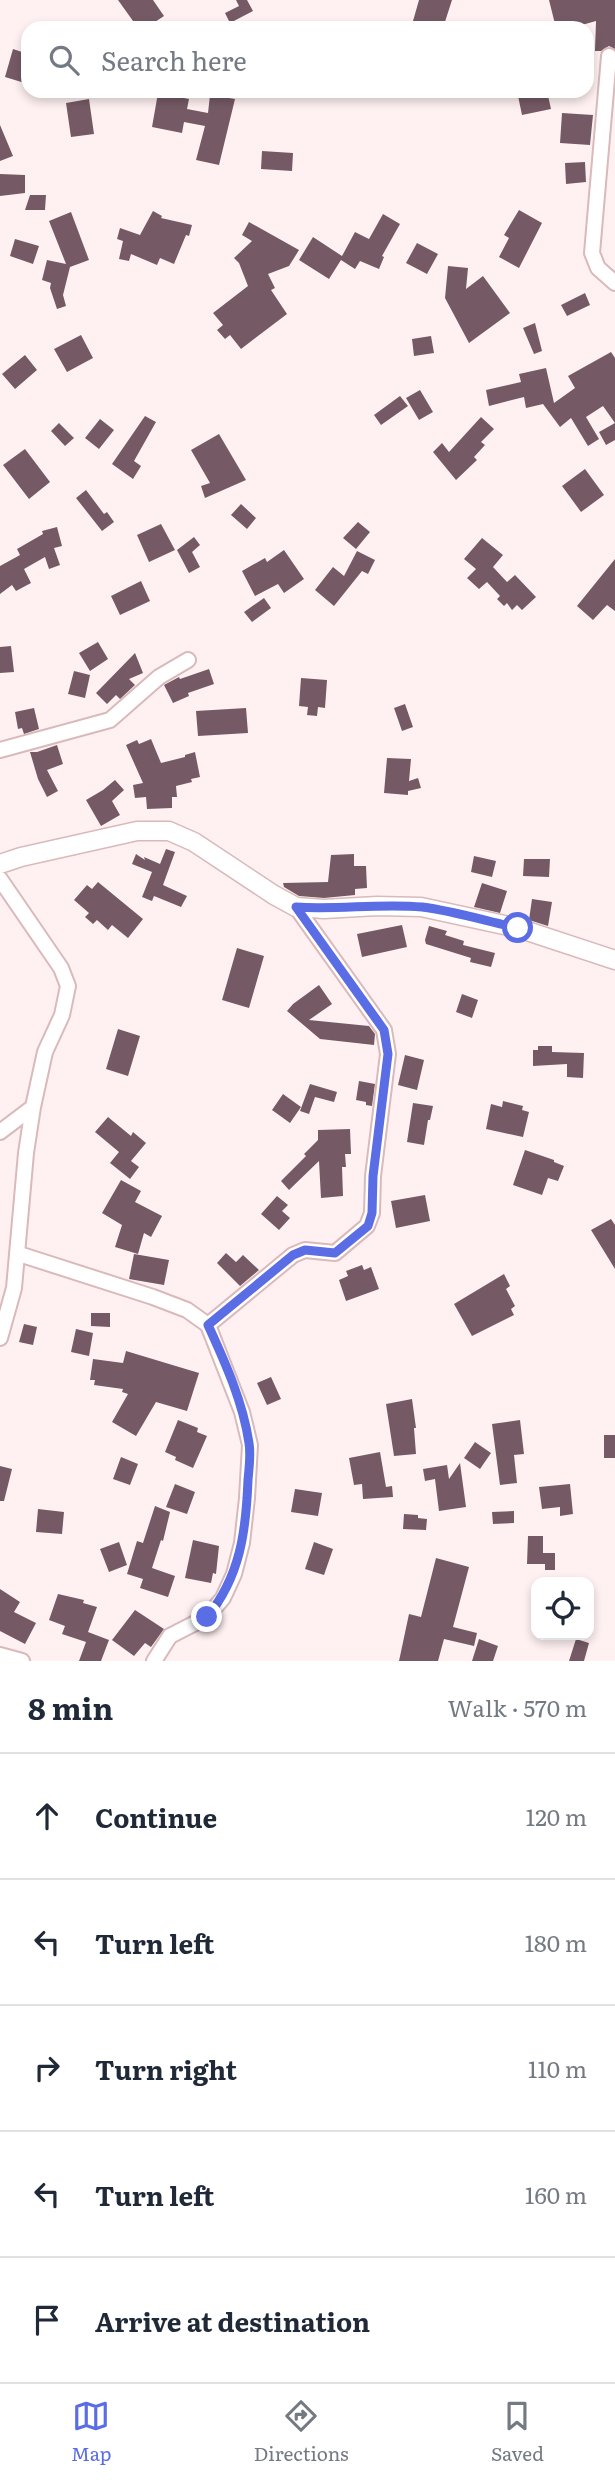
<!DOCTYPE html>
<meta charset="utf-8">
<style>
body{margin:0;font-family:Literata,serif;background:#f2f2f3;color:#1f2937}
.controls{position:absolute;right:21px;bottom:21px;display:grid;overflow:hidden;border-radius:14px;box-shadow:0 4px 10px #0003}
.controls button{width:63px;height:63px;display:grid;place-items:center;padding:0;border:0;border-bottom:2px solid #e0e1e3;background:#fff;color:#1f2937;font:35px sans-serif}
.stop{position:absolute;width:21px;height:21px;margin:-16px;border:5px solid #5b6de4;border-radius:50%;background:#fff}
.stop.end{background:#5b6de4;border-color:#fff;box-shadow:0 2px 7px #0008}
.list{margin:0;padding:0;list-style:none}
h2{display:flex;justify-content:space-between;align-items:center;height:91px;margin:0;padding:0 28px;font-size:30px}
h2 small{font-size:23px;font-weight:400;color:#747a83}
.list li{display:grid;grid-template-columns:46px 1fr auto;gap:21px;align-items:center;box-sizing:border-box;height:126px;padding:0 28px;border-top:2px solid #e0e1e3}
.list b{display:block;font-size:26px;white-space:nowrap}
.list em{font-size:23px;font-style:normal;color:#747a83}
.icon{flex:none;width:38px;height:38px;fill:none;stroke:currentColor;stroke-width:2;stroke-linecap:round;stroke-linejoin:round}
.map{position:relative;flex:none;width:615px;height:1661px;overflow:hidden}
.search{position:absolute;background:#fff;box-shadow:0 4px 10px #0003;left:21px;right:21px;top:21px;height:77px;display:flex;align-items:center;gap:18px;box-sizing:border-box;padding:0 24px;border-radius:21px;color:#747a83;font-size:26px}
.sheet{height:721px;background:#fff}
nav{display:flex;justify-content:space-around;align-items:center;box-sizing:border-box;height:98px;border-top:2px solid #e0e1e3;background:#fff;font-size:19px;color:#747a83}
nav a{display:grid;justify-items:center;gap:4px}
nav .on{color:#5b6de4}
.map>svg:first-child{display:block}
.building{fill:#755a65}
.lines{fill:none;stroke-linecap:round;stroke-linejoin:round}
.minor-casing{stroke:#dab9bb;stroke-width:18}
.tertiary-casing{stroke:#dab9bb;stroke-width:21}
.minor{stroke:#fff;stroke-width:14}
.tertiary{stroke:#fff;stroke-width:18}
.route{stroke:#5b6de4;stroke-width:9}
</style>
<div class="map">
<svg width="615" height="1661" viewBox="0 0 615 1661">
<rect width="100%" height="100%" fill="#fff1f2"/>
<!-- building -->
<path class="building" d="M 118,0 L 153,0 L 164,16 L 146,28 L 138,28 Z
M 236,0 L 247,0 L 253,11 L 230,23 L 225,13 L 239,6 Z
M 419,0 L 452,0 L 443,28 L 411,28 Z
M 549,0 L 615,0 L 615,49 L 609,46 L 601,51 L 595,51 L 596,21 L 571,28 L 556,28 Z
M 13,49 L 28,54 L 28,84 L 5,77 Z
M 517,91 L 547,91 L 551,109 L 522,115 Z
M 158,93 L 189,99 L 187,109 L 208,113 L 210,95 L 235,99 L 219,165 L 196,160 L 205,126 L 184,122 L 182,133 L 152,127 Z
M 89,99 L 94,134 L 71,137 L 66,103 Z
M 562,113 L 593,115 L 590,145 L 560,143 Z
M 0,125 L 13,156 L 0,161 Z
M 262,151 L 293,153 L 292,171 L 261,169 Z
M 585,162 L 586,182 L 566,184 L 565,163 Z
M 0,174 L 25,175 L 25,193 L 0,196 Z
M 30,195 L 46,195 L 45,210 L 25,210 Z
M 519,210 L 542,223 L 519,268 L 499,257 L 509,238 L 504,235 Z
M 153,211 L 162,216 L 161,218 L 192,225 L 189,236 L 186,235 L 174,264 L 160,258 L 157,265 L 131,254 L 129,261 L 119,259 L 123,241 L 117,239 L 120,228 L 140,235 Z
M 71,212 L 89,260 L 70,267 L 63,295 L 66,306 L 57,309 L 50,288 L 51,283 L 42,280 L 47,260 L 66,264 L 49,221 Z
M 383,214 L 400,224 L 382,256 L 384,257 L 379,269 L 360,261 L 355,269 L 341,260 L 329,279 L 299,260 L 313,237 L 342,256 L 355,232 L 369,239 Z
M 249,222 L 299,250 L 289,266 L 268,274 L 275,288 L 271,290 L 287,314 L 241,349 L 230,335 L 225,339 L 217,330 L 223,325 L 213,313 L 248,286 L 239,263 L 234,258 L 252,241 L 242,235 Z
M 15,239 L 39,246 L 33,264 L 10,256 Z
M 417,243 L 438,254 L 427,274 L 406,263 Z
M 448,266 L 468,268 L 466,289 L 483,276 L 510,313 L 469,343 L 445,298 Z
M 585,293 L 590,305 L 567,316 L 561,305 Z
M 535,323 L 542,351 L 534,354 L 523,328 Z
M 81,335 L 93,358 L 67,372 L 54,349 Z
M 431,336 L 434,353 L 414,356 L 412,339 Z
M 611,352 L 615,358 L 615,440 L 606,445 L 599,432 L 615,423 L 603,406 L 586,417 L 599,439 L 588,446 L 571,418 L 560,427 L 543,404 L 526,408 L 524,397 L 489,406 L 486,390 L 521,382 L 519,374 L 546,368 L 554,403 L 575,388 L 568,376 Z
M 25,355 L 37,370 L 15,389 L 2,374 Z
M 420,390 L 433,412 L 419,420 L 406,398 Z
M 400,396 L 408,406 L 381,425 L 374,415 Z
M 145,416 L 156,422 L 134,461 L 141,466 L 133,479 L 112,464 Z
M 481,417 L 494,429 L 481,442 L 485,445 L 474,457 L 477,460 L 456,480 L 433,452 L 442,443 L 449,452 Z
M 100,419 L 114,430 L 99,449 L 85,438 Z
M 59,423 L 74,438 L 65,446 L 51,431 Z
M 219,434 L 246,480 L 205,498 L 201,486 L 210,483 L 191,450 Z
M 25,449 L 50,482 L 29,499 L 3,465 Z
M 585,469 L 604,495 L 581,512 L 562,486 Z
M 86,490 L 104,514 L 107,512 L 114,522 L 102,531 L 76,498 Z
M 241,504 L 256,518 L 247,529 L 231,515 Z
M 358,522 L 370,532 L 356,549 L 343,538 Z
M 161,524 L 175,550 L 149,562 L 137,535 Z
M 57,527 L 62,546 L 54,548 L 60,565 L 49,569 L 45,557 L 24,569 L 31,583 L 16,591 L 12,585 L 0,594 L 0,566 L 20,555 L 17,549 L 43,534 L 42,531 Z
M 194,537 L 200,545 L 192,552 L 200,567 L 189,573 L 177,550 Z
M 482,538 L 503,555 L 493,567 L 507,582 L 515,575 L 536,597 L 522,610 L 517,605 L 512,610 L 507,603 L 504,606 L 497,599 L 500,596 L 487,582 L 479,589 L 467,578 L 476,569 L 464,559 Z
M 284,550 L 304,579 L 284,593 L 278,584 L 255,596 L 242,571 L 265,558 L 267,562 Z
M 357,551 L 375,560 L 368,574 L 362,571 L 334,606 L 315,590 L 333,567 L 344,576 Z
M 615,559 L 615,611 L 607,605 L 593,620 L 577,606 Z
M 141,581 L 150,601 L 120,615 L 111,596 Z
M 264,598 L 271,608 L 252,622 L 244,612 Z
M 98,642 L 108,659 L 90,671 L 79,653 Z
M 11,646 L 14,672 L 0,673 L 0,647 Z
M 135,653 L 143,673 L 129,679 L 135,685 L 120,699 L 116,695 L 107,704 L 96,693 Z
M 209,669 L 214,684 L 188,693 L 189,696 L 173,703 L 164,685 L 179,677 L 180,679 Z
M 74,671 L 90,675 L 85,698 L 68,694 Z
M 301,678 L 327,680 L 325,708 L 318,707 L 317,716 L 307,715 L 308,707 L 299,706 Z
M 405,704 L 413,727 L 402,731 L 394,708 Z
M 34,708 L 39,729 L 24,734 L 22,728 L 18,729 L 15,712 Z
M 246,708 L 248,733 L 198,736 L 196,711 Z
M 151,739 L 161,763 L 185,757 L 185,755 L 195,752 L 200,777 L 191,779 L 192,782 L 176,786 L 177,797 L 172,797 L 172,808 L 147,809 L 146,797 L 135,798 L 133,785 L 143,783 L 126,745 L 137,740 L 139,744 Z
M 57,745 L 63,764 L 47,770 L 58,791 L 47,797 L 38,779 L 30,752 L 37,752 Z
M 387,758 L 411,759 L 409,781 L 418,778 L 421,788 L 408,791 L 408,795 L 384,793 Z
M 115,780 L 124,790 L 112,801 L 120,815 L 101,826 L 86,800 L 103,790 Z
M 166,849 L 175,852 L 163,885 L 187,896 L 181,907 L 154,896 L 152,901 L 142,897 L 152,872 L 132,864 L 136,854 L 145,860 L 144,857 L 160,864 Z
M 354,854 L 354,866 L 366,866 L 367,888 L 355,889 L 355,895 L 324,898 L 299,896 L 284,887 L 283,883 L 328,882 L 331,855 Z
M 474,856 L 496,861 L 492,877 L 471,872 Z
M 524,859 L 550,859 L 549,877 L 523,876 Z
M 98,882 L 143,919 L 128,938 L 112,925 L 108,930 L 97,920 L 93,924 L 85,917 L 89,913 L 74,900 L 87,885 L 92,889 Z
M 482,883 L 507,891 L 500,913 L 474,907 Z
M 532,899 L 552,902 L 548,926 L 529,920 Z
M 402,925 L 407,947 L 362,957 L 357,934 Z
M 429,926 L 447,931 L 445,935 L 464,941 L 463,945 L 495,953 L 491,967 L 470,962 L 471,958 L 426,944 L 425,940 Z
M 237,948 L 264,956 L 249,1008 L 222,1000 Z
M 319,985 L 332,1004 L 309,1020 L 369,1026 L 375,1034 L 374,1045 L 320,1039 L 287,1011 L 293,1004 Z
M 462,994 L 478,1000 L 472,1018 L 456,1012 Z
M 118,1029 L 140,1036 L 128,1076 L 106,1069 Z
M 538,1046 L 552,1046 L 552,1052 L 584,1053 L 583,1078 L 567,1077 L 567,1064 L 533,1066 L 533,1050 L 538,1050 Z
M 405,1055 L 424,1060 L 417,1090 L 398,1085 Z
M 359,1081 L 375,1084 L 372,1106 L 366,1105 L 366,1102 L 356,1100 Z
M 310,1084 L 337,1092 L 334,1102 L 315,1097 L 309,1114 L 300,1111 Z
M 283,1094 L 301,1107 L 290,1123 L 272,1110 Z
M 503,1101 L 523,1106 L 522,1110 L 529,1112 L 523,1137 L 486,1129 L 491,1104 L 502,1107 Z
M 413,1103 L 433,1106 L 430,1120 L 428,1120 L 424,1145 L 407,1142 Z
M 108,1117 L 131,1136 L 133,1132 L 146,1143 L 131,1161 L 139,1167 L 130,1179 L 110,1163 L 119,1152 L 95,1132 Z
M 350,1129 L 351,1154 L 345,1154 L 346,1167 L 342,1167 L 343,1196 L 321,1198 L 319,1161 L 289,1190 L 281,1181 L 306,1156 L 304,1154 L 318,1140 L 318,1130 Z
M 525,1150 L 554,1160 L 554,1162 L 564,1166 L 558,1181 L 548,1178 L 542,1195 L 513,1185 Z
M 121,1180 L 141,1191 L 135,1202 L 162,1216 L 151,1237 L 144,1233 L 138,1254 L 115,1247 L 122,1225 L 102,1213 Z
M 425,1195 L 430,1221 L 396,1228 L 391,1201 Z
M 277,1196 L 288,1205 L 282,1211 L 290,1218 L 279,1230 L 261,1214 Z
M 611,1219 L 615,1225 L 615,1269 L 591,1230 Z
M 226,1253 L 236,1262 L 243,1255 L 259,1270 L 240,1286 L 217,1263 Z
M 134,1254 L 169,1260 L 164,1285 L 129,1279 Z
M 362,1265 L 364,1270 L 371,1267 L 379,1289 L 346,1301 L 339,1280 L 348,1276 L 346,1271 Z
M 504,1274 L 510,1286 L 506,1289 L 515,1306 L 511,1309 L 514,1315 L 472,1336 L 454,1304 Z
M 91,1313 L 110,1313 L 110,1327 L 91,1326 Z
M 24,1324 L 37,1327 L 33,1345 L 19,1342 Z
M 76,1329 L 93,1333 L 89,1356 L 71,1352 Z
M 126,1351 L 199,1373 L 187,1411 L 156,1402 L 136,1436 L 112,1422 L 128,1394 L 122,1392 L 123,1389 L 94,1385 L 95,1380 L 90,1380 L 93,1359 L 123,1363 Z
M 271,1377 L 281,1399 L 267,1405 L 257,1383 Z
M 412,1399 L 416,1428 L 414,1428 L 416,1454 L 394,1456 L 386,1404 Z
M 178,1420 L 198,1428 L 197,1432 L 207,1436 L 193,1468 L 175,1460 L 176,1457 L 165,1452 Z
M 520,1420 L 524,1454 L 514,1455 L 517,1483 L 500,1485 L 492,1424 Z
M 604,1435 L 615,1435 L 615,1458 L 604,1458 Z
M 475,1442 L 491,1453 L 480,1469 L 464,1458 Z
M 380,1452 L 386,1487 L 392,1486 L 393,1497 L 363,1499 L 362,1484 L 354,1485 L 349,1458 Z
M 121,1457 L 138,1464 L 130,1485 L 113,1479 Z
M 460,1463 L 466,1507 L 439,1511 L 435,1479 L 425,1481 L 423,1469 L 447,1465 L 449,1479 Z
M 0,1466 L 12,1469 L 4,1501 L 0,1501 Z
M 175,1484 L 195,1492 L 187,1514 L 166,1507 Z
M 570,1484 L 573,1514 L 560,1516 L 560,1507 L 542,1509 L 539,1487 Z
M 295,1489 L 322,1493 L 318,1516 L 291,1512 Z
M 155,1506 L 170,1512 L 163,1541 L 161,1540 L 152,1568 L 175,1576 L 168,1597 L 140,1588 L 143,1579 L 127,1574 L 137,1541 L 143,1543 Z
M 38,1509 L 64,1512 L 62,1534 L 36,1532 Z
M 514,1511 L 514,1523 L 493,1524 L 492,1512 Z
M 404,1514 L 418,1515 L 418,1518 L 427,1519 L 426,1530 L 403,1529 Z
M 528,1536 L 543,1536 L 543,1553 L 555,1553 L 555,1570 L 545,1570 L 545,1564 L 527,1564 Z
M 193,1540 L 219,1546 L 216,1574 L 213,1573 L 211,1583 L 185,1578 Z
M 119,1542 L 127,1565 L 109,1572 L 100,1549 Z
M 314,1542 L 333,1549 L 324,1575 L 305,1569 Z
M 436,1558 L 469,1567 L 453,1627 L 477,1633 L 474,1646 L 444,1639 L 438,1661 L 399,1661 L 409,1614 L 421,1617 Z
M 0,1589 L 20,1602 L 14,1612 L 36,1623 L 25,1644 L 0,1631 Z
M 58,1594 L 84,1600 L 83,1603 L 97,1607 L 88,1632 L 109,1640 L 101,1661 L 79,1661 L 86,1642 L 62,1634 L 65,1626 L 49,1620 Z
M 135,1610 L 164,1629 L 151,1647 L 145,1643 L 134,1656 L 112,1640 Z
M 479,1639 L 498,1646 L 493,1661 L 472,1661 Z
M 576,1639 L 589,1643 L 584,1661 L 569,1661 Z"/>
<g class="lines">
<!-- minor casing -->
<g class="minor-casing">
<path id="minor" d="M 609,56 L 592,253 L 598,268 L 615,283
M 0,750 L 110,720 L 159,677 L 188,660
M 0,879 L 61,968 L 68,986 L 62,1015 L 45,1052 L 33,1107 L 26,1153 L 14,1288 L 0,1338
M 0,1132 L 33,1107
M 19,1254 L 153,1297 L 187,1310 L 208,1325 L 242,1412 L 250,1445 L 247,1498 L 242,1543 L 234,1574 L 223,1598 L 207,1617 L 170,1636 L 154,1661
M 208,1325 L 293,1255 L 305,1250 L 335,1253 L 367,1226 L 372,1213 L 373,1176 L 388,1054 L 384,1030 L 296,907
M 0,1655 L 22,1661"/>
</g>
<!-- tertiary casing -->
<g class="tertiary-casing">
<path id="tertiary" d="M 0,864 L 21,857 L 137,831 L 169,831 L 194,842 L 274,895 L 296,907 L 324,909 L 377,906 L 421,907 L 518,928 L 615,960"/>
</g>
<!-- minor -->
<use href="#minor" class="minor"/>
<!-- tertiary -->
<use href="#tertiary" class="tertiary"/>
</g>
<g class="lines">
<!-- route -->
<path class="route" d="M 207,1617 C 240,1577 246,1532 248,1480 C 249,1468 251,1455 249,1443 C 243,1402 225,1362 208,1325 L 293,1255 L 305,1250 L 335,1253 L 368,1226 L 372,1213 L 373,1176 L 388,1054 L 384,1030 L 296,907 C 338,910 380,903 422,907 C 454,911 486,921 518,928"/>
</g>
</svg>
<div class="controls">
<button><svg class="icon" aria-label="locate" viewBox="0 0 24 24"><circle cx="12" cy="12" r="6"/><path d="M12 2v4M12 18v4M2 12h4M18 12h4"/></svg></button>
</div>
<div class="stop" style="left:518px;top:928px"></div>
<div class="stop end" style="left:207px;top:1617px"></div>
<div class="search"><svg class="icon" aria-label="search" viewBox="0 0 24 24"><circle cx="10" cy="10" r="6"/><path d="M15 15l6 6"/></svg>Search here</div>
</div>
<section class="sheet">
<h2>8 min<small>Walk · 570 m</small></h2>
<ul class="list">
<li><svg class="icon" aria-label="ahead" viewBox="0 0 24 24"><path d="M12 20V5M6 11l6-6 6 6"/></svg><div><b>Continue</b></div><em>120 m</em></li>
<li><svg class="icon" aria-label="left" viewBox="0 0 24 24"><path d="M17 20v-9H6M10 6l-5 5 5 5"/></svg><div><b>Turn left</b></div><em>180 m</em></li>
<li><svg class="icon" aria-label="right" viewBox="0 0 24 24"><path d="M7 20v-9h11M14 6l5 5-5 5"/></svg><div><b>Turn right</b></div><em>110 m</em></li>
<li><svg class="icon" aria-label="left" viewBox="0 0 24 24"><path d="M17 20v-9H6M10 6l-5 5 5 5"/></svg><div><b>Turn left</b></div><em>160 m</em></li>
<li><svg class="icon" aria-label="arrive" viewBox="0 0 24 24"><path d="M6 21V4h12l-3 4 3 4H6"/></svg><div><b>Arrive at destination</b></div></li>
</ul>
</section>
<nav>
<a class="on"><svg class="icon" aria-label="map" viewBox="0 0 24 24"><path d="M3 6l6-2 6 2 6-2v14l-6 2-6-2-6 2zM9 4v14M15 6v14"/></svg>Map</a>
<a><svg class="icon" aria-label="directions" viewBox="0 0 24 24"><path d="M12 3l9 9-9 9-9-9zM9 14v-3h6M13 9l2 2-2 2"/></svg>Directions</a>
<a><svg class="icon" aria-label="saved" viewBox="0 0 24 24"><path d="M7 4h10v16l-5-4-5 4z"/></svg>Saved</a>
</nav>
